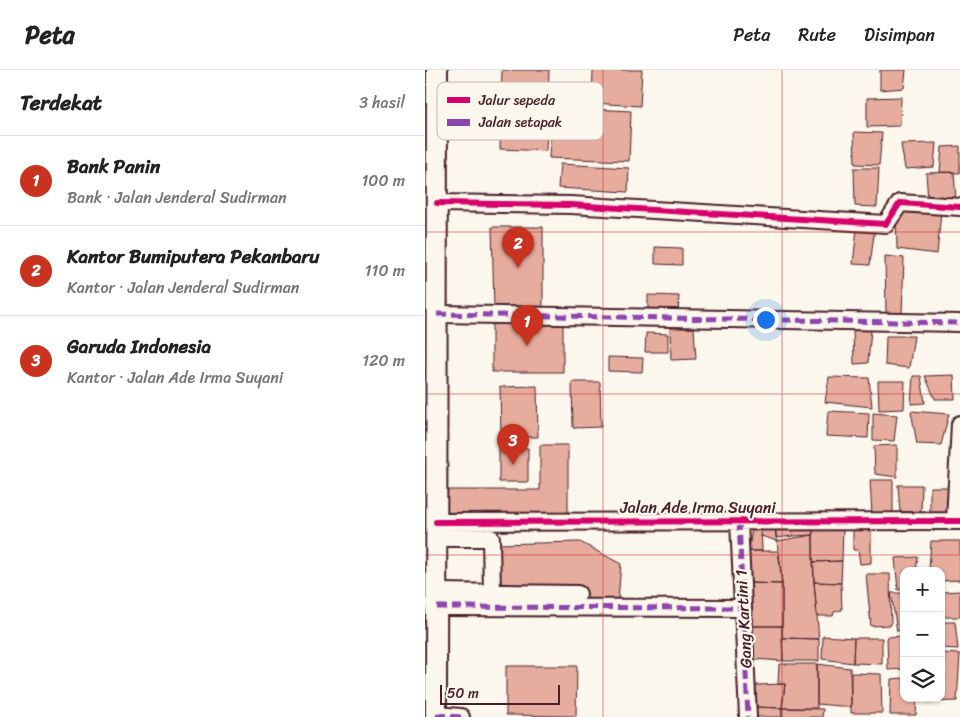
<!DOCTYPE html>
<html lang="id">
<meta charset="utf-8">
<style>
body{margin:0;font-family:Sriracha,sans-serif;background:#f2f2f2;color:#222}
.controls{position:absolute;right:15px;bottom:15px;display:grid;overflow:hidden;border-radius:10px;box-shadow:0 1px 4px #0004}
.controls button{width:45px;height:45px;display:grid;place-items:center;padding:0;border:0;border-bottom:1px solid #e0e0e0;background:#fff;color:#222;font:25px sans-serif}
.scale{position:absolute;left:15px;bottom:12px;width:120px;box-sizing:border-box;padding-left:5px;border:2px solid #4a1f2b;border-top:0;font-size:14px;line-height:18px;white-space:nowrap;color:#4a1f2b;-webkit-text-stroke:4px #fbf7ec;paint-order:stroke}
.you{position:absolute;left:340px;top:249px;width:18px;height:18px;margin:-12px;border:4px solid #fff;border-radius:50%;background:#1a73e8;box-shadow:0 0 0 8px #1a73e833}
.badge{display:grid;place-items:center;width:32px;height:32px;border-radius:50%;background:#c8321e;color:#fff;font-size:16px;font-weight:700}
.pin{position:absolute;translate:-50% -41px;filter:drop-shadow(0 1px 2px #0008)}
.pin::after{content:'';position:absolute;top:26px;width:18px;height:15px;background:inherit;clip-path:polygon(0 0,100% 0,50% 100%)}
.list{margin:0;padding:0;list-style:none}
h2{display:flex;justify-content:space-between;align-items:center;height:65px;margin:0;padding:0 20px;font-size:21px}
h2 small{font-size:16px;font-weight:400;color:#767676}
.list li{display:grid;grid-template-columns:32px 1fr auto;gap:15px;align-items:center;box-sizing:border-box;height:90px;padding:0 20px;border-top:1px solid #e0e0e0}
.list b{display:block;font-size:19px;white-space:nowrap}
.list p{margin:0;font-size:16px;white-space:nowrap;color:#767676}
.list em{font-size:16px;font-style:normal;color:#767676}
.icon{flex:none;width:28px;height:28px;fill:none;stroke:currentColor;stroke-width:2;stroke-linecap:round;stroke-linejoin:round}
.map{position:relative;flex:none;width:535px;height:647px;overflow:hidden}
header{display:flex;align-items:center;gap:30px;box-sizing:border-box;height:70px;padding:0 25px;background:#fff;border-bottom:1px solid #e0e0e0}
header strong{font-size:24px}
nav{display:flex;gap:28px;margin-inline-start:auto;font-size:18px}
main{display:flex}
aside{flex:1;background:#fff}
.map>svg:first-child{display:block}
.building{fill:#e6ad9e;stroke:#4a1f2b}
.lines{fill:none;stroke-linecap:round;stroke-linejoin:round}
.minor-casing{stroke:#4a1f2b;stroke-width:20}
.major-casing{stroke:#4a1f2b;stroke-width:24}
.minor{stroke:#fbf7ec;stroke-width:16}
.major{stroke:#fbf7ec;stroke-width:20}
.quiet{stroke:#8e44ad;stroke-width:5;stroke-dasharray:10 5;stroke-linecap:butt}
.cycleway-casing{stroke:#fbf7ec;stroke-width:9}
.cycleway{stroke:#d6006c;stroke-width:6}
.grid{fill:none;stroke:#d62828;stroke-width:1;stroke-opacity:0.55}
.labels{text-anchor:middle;stroke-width:4.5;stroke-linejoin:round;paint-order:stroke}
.street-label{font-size:16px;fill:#4a1f2b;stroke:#fbf7ec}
.key{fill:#fbf7ec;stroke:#c6b6b2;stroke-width:1}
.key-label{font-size:14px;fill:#4a1f2b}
</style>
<header>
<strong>Peta</strong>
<nav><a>Peta</a><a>Rute</a><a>Disimpan</a></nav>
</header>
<main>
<aside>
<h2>Terdekat<small>3 hasil</small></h2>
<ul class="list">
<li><span class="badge">1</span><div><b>Bank Panin</b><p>Bank · Jalan Jenderal Sudirman</p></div><em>100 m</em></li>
<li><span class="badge">2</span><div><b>Kantor Bumiputera Pekanbaru</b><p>Kantor · Jalan Jenderal Sudirman</p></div><em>110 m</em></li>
<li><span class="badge">3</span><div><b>Garuda Indonesia</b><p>Kantor · Jalan Ade Irma Suyani</p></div><em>120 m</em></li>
</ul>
</aside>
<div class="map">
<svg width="535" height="647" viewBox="0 0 535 647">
<rect width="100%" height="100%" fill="#fbf7ec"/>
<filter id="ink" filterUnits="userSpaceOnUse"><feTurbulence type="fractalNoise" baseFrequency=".02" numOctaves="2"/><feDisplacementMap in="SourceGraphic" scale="10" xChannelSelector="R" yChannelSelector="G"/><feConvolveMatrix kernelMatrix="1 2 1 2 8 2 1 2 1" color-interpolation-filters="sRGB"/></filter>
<g filter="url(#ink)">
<!-- building -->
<path class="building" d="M 77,0 L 124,0 L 121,81 L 75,79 Z
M 168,0 L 217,0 L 215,36 L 167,33 Z
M 455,0 L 481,0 L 479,18 L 455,20 Z
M 476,27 L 475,56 L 442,57 L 442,28 Z
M 127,37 L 206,41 L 204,91 L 124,88 Z
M 429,62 L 457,63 L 454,95 L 430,94 Z
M 511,73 L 509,97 L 480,99 L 476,74 Z
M 535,76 L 535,103 L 515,102 L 517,77 Z
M 135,94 L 204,98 L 203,122 L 133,118 Z
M 429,98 L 454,98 L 452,137 L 430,136 Z
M 529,102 L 531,131 L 503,131 L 501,103 Z
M 471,140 L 516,142 L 512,184 L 472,179 Z
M 67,157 L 118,157 L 118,239 L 69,239 Z
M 450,157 L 445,195 L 428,194 L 432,158 Z
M 230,177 L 257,178 L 257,195 L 230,194 Z
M 460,186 L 479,188 L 477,245 L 461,243 Z
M 223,225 L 254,226 L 253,245 L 223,244 Z
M 67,249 L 138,249 L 138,302 L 67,302 Z
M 245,258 L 269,258 L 271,289 L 246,290 Z
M 428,259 L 446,260 L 443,293 L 429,294 Z
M 221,263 L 243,264 L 243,282 L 220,282 Z
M 461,266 L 489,266 L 484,298 L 460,295 Z
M 183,287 L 218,288 L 217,302 L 183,301 Z
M 529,305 L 530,329 L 510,329 L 500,306 Z
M 488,306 L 496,306 L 500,333 L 486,334 Z
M 404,307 L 444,308 L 447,337 L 400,332 Z
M 453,311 L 480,311 L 479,339 L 454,340 Z
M 147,312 L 175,312 L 176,357 L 148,358 Z
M 112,316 L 113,367 L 76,367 L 75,317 Z
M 403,341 L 444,343 L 443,368 L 401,366 Z
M 486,341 L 524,344 L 516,375 L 492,374 Z
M 448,343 L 472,345 L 469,371 L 448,370 Z
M 115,375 L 143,375 L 143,446 L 22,446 L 22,420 L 115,420 Z
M 472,375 L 472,407 L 450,404 L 449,376 Z
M 74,378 L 103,378 L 103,412 L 74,412 Z
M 445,410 L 468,410 L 468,443 L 447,445 Z
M 473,415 L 497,415 L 496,441 L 475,442 Z
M 505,417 L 527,417 L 527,445 L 505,445 Z
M 366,455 L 368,466 L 351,468 L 350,456 Z
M 366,455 L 388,455 L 388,465 L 368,466 Z
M 388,455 L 418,455 L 417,491 L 388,492 Z
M 428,455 L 446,455 L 446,493 L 435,494 L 433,480 L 428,480 Z
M 336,456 L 337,481 L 324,481 L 327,457 Z
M 336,456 L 350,456 L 352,471 L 336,466 Z
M 388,465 L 389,512 L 394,569 L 357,568 L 357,514 L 352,471 Z
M 506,471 L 535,471 L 535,510 L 516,511 L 516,501 L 504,501 Z
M 155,472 L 196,494 L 193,530 L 76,528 L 72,474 Z
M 324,481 L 354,481 L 357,514 L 325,513 Z
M 493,487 L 491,501 L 479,501 L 479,519 L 473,520 L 470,488 Z
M 417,491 L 416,513 L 389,512 L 388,492 Z
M 441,504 L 465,504 L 466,555 L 446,556 Z
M 389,512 L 416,513 L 417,540 L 409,542 L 408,546 L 392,546 Z
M 325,513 L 357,514 L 357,556 L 327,556 Z
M 535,521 L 535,547 L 516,547 L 516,522 Z
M 466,523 L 479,523 L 479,560 L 472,561 Z
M 516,552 L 530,552 L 533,579 L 516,578 Z
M 327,556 L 357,556 L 358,591 L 329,589 Z
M 398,566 L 429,568 L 428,593 L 397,589 Z
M 479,566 L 479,599 L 463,600 L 462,567 Z
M 357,568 L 394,569 L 394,591 L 358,591 Z
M 429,568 L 457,568 L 457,594 L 428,593 Z
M 516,583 L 535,584 L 532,631 L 501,632 L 501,628 L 516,628 Z
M 354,594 L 392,594 L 392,638 L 357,638 L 360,614 L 353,614 Z
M 392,594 L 425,598 L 426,637 L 392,634 Z
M 81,596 L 152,596 L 151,646 L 81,645 Z
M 426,603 L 456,604 L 457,643 L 426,643 Z
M 479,608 L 479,628 L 492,628 L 491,645 L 465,645 L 466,609 Z
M 360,614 L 357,638 L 330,637 L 331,615 Z
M 330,637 L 357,638 L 357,647 L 331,647 Z
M 357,638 L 398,639 L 397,647 L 357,647 Z"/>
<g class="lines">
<!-- minor casing -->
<g class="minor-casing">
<path id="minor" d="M 12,133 L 146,135 L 461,154 L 475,133 L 535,137
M 12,244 L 535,253
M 314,451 L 323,647
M 530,451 L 535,354
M 11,452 L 535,451
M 11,468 L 66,468 L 67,523
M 12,522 L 153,524
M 12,537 L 318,538
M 11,645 L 36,647"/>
</g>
<!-- major casing -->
<g class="major-casing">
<path id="major" d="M 11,647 L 12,0"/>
</g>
<!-- minor -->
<use href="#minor" class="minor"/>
<!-- major -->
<use href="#major" class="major"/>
<!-- quiet -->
<path class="quiet" d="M 12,244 L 535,253
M 314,451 L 323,647
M 12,537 L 318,538
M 11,645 L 36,647"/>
<!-- cycleway casing -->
<g class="cycleway-casing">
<path id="cycleway" d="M 12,133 L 146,135 L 461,154 L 475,133 L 535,137
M 11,452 L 535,451"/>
</g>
<!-- cycleway -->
<use href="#cycleway" class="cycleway"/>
</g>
</g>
<!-- grid -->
<path class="grid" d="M 178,0 L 178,647M 357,0 L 357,647M 0,162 L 535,162M 0,324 L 535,324M 0,485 L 535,485"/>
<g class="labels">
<!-- street labels -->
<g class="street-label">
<text x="273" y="443">Jalan Ade Irma Suyani</text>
<text transform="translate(318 549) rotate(-93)" y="6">Gang Kartini 1</text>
</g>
</g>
<!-- legend -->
<rect x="12" y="12" width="166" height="58" rx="8" class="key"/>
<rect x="22" y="27" width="23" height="6" fill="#d6006c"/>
<rect x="22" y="49" width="23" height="7" fill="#8e44ad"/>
<g class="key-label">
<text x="54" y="35">Jalur sepeda</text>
<text x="54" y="57">Jalan setapak</text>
</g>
</svg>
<div class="controls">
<button>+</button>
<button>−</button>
<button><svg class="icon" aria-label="layers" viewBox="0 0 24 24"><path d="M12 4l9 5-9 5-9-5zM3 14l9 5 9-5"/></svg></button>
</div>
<div class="scale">50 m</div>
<div class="you"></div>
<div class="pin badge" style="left:102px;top:276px">1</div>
<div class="pin badge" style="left:93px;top:198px">2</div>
<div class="pin badge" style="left:88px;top:395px">3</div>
</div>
</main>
